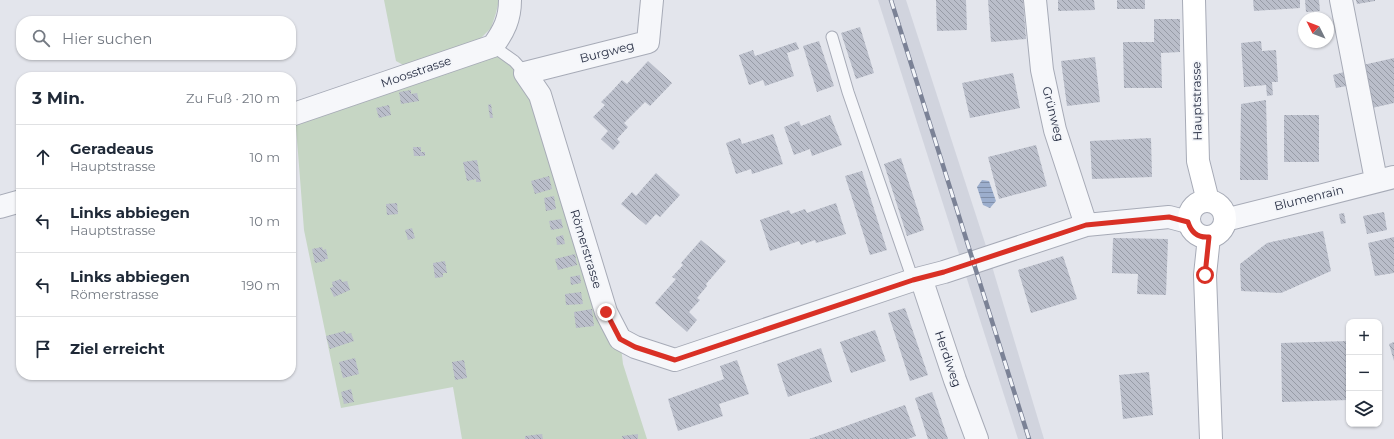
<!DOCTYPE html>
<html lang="de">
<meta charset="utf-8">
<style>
body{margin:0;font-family:Montserrat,sans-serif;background:#f6f6f7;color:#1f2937}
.controls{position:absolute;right:12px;bottom:12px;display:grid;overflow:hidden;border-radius:8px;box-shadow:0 1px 3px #0004}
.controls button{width:36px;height:36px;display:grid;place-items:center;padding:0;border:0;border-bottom:1px solid #e0e1e3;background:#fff;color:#1f2937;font:20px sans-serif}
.compass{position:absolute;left:1298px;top:12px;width:36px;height:36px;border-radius:50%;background:#fff;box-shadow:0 1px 3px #0004;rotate:312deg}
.stop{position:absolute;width:12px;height:12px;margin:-9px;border:3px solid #d93025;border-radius:50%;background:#fff}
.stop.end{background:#d93025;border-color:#fff;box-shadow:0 1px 4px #0008}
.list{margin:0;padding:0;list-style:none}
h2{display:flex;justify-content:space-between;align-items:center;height:52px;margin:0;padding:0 16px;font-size:17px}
h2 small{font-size:13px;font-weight:400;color:#747a83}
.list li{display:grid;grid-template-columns:26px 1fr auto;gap:12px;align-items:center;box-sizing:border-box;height:64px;padding:0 16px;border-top:1px solid #e0e1e3}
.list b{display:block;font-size:15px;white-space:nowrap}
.list p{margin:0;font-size:13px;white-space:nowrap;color:#747a83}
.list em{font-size:13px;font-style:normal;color:#747a83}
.icon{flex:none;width:22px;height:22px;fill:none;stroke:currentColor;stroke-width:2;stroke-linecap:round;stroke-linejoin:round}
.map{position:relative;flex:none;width:1394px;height:439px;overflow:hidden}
.search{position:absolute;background:#fff;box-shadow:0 1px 3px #0004;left:16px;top:16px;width:280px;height:44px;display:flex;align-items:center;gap:10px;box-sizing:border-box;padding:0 14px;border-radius:16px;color:#747a83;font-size:15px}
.panel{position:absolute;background:#fff;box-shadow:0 1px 3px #0004;left:16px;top:72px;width:280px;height:308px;border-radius:16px}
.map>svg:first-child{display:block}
.built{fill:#d1d4de}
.green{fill:#c6d6c4}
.water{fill:url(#water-rules)}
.building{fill:url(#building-back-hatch)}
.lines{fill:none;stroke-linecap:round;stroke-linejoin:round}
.service-casing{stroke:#a7abb7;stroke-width:13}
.minor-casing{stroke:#a7abb7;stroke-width:24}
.secondary-casing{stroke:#a7abb7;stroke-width:24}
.service{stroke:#f6f7fa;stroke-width:11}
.minor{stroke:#f6f7fa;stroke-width:22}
.secondary{stroke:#fff;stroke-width:22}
.rail-casing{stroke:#7b8296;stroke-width:4.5}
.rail{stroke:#f3f5f9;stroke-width:3;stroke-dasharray:9;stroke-linecap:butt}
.route{stroke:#d93025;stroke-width:5}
.labels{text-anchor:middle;stroke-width:3.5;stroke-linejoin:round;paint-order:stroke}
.street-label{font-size:12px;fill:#293045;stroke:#f3f5f9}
</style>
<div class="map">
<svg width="1394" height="439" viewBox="0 0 1394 439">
<defs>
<pattern id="water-rules" width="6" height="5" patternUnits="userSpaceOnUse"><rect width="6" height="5" fill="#9caecd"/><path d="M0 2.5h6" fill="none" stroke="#7f8ea8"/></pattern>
<pattern id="building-back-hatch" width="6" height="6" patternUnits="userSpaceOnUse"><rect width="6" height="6" fill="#babeca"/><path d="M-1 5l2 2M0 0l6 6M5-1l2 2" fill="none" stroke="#979ba6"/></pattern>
</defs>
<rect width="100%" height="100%" fill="#e3e5ec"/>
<!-- built -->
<path class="built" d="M 878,0 L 906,0 L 985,243 L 1044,439 L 1018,439 Z"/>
<!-- green -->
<path class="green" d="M 384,0 L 499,0 L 496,13 L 491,28 L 480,39 L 405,66 L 396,61 Z
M 493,46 L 525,73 L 620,339 L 623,364 L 647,439 L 462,439 L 453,387 L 341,408 L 304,230 L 295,114 Z"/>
<!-- water -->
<path class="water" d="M 982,180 L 989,181 L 996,201 L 990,208 L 983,205 L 977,187 Z"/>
<!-- building -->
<path class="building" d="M 936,0 L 966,0 L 967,30 L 937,31 Z
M 988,0 L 1023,0 L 1026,39 L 991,42 Z
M 1058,0 L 1094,0 L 1095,10 L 1058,11 Z
M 1117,0 L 1145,0 L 1145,9 L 1117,9 Z
M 1253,0 L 1300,0 L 1300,8 L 1254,11 Z
M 1305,0 L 1319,0 L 1320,11 L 1306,12 Z
M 1356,0 L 1375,0 L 1375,1 L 1357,4 Z
M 1154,19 L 1180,19 L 1180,52 L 1161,53 L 1162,88 L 1124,88 L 1123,42 L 1154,42 Z
M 860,27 L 874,73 L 856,79 L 841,33 Z
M 819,41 L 834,86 L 817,92 L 803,46 Z
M 1261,41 L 1262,51 L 1276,50 L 1278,82 L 1272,82 L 1273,95 L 1267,96 L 1266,85 L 1244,87 L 1241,43 Z
M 796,42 L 799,49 L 787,53 L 794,76 L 765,86 L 763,80 L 749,85 L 739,55 L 753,50 L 755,56 Z
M 1095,57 L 1100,102 L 1067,106 L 1061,61 Z
M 1394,58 L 1394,103 L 1372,108 L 1363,65 Z
M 648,61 L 672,83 L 650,106 L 645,102 L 624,123 L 628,127 L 617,139 L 620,142 L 613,150 L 601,139 L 608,131 L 593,117 L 605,105 L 601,102 L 612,91 L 622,80 L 627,84 Z
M 1344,72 L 1347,86 L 1336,88 L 1333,75 Z
M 1013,73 L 1020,108 L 970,118 L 962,83 Z
M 411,90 L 411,94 L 417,93 L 419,101 L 401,104 L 399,92 Z
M 1266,100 L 1268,180 L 1240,180 L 1241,104 Z
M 491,104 L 493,118 L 490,118 L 488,105 Z
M 389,105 L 391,115 L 379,118 L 376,108 Z
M 830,115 L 842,145 L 812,156 L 810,149 L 794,155 L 784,127 L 799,121 L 801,126 Z
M 1284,115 L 1319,115 L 1319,162 L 1284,162 Z
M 773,134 L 783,164 L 752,174 L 751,169 L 736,174 L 726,143 L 740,138 L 742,144 Z
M 1151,138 L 1152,177 L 1092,179 L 1090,141 Z
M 1036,145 L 1047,186 L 999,199 L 988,157 Z
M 413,147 L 421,147 L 421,152 L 425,152 L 425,156 L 414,156 Z
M 901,158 L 924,230 L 907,236 L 884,164 Z
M 477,160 L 481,182 L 476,182 L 476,179 L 467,181 L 463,162 Z
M 862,171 L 887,250 L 870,255 L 845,176 Z
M 656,173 L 680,195 L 660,217 L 656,214 L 646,225 L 621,204 L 632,192 L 636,196 Z
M 549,176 L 552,189 L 535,194 L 531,181 Z
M 554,196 L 556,209 L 546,211 L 544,198 Z
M 397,203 L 398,214 L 387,215 L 386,204 Z
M 836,203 L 846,234 L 816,243 L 815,240 L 801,245 L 799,241 L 770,251 L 760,220 L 789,210 L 791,214 L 805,209 L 807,213 Z
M 1384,212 L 1387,230 L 1367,234 L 1363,216 Z
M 1344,213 L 1346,223 L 1341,224 L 1339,214 Z
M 561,219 L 563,228 L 551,230 L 549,221 Z
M 412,228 L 415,238 L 408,240 L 405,230 Z
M 1323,231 L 1331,271 L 1281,293 L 1241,291 L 1240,264 L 1267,243 Z
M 563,235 L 565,244 L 557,245 L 556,237 Z
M 1394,237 L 1394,273 L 1375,276 L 1368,243 Z
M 1113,238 L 1168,239 L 1166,295 L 1137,294 L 1138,274 L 1112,273 Z
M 701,240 L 726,261 L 706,284 L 707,286 L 697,298 L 700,300 L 689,312 L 697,320 L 687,332 L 655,303 L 676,279 L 672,277 L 683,265 L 681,263 Z
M 322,247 L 323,250 L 326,249 L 328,259 L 325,259 L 325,261 L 315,263 L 312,249 Z
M 575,254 L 577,265 L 558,270 L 555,259 Z
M 1063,256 L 1077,299 L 1031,313 L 1018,270 Z
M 445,261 L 447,273 L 443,273 L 443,277 L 435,278 L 433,263 Z
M 580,275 L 581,283 L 571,285 L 570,277 Z
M 341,279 L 342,282 L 347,281 L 350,290 L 334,297 L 330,288 L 333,287 L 332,282 Z
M 581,292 L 583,304 L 566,305 L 565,294 Z
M 905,308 L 928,375 L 910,381 L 888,313 Z
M 592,309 L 594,326 L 576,328 L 574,312 Z
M 875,330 L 886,361 L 851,373 L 840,342 Z
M 345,331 L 346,334 L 351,333 L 354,341 L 330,349 L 326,336 Z
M 1349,341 L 1349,400 L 1282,402 L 1281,343 Z
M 1394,342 L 1394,361 L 1389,344 Z
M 821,348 L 832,382 L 788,397 L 777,364 Z
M 355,358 L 359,374 L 343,378 L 339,362 Z
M 464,360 L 467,378 L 455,380 L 452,362 Z
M 737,360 L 749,394 L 719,404 L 723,416 L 678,431 L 668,399 L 724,379 L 720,366 Z
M 1149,372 L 1153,415 L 1123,419 L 1119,375 Z
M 351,389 L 354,402 L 344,404 L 341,392 Z
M 932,392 L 948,439 L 928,439 L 915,398 Z
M 905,405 L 916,436 L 908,439 L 809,439 Z
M 542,434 L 543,439 L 525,439 L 525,436 Z
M 638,434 L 638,439 L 623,439 L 622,436 Z"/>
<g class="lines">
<!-- service casing -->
<g class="service-casing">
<path id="service" d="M 832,37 L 848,92 L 913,280
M 493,46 L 514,61 L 525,73"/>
</g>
<!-- minor casing -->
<g class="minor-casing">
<path id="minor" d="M 652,0 L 648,42 L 525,73 L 540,95 L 606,312 L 620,339 L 635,347 L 675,360 L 913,280 L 944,272 L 1086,225 L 1169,217 L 1188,222
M 1035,0 L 1042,70 L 1055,130 L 1086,225
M 1341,0 L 1376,180
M 291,115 L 493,46 C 504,31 510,19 510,0
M 0,207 L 21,201
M 1225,220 L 1394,177
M 921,278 L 955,380 L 977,439"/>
</g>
<!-- secondary casing -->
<g class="secondary-casing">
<path id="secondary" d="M 1194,0 L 1198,161 L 1208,201
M1189 219a18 18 0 1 1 36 0a18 18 0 1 1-36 0Z
M 1209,237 L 1205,275 L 1211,439"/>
</g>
<!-- service -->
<use href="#service" class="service"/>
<!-- minor -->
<use href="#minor" class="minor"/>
<!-- secondary -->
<use href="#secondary" class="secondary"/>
<!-- rail casing -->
<g class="rail-casing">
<path id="rail" d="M 891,0 L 1029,439"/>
</g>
<!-- rail -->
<use href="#rail" class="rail"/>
</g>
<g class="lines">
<!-- route -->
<path class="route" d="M 606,312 L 620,339 L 635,347 L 675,360 L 913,280 L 944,272 L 1086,225 L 1169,217 L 1188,222 C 1191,232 1198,238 1209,237 L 1205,275"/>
</g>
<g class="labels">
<!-- street labels -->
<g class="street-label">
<text transform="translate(607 52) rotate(-14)" y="4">Burgweg</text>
<text transform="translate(416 72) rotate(-19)" y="4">Moosstrasse</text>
<text transform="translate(1197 101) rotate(-91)" y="4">Hauptstrasse</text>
<text transform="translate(1053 114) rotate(76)" y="4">Grünweg</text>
<text transform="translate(1309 198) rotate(-14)" y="4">Blumenrain</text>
<text transform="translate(586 249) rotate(73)" y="4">Römerstrasse</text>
<text transform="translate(948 359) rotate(71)" y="4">Herdiweg</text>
</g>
</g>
</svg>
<div class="controls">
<button>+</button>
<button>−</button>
<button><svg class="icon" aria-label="layers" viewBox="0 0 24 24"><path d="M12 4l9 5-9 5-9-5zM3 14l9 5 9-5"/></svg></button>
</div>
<svg class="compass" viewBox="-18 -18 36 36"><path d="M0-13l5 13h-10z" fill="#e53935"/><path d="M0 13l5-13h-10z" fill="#747a83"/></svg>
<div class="stop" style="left:1205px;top:275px"></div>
<div class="stop end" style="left:606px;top:312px"></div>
<div class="search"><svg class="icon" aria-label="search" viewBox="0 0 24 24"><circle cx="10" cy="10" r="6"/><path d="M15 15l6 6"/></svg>Hier suchen</div>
<section class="panel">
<h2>3 Min.<small>Zu Fuß · 210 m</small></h2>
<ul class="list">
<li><svg class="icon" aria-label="ahead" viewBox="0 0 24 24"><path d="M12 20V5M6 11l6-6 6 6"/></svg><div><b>Geradeaus</b><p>Hauptstrasse</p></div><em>10 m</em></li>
<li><svg class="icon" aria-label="left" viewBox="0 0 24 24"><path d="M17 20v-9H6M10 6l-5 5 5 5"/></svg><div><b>Links abbiegen</b><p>Hauptstrasse</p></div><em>10 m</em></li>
<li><svg class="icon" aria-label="left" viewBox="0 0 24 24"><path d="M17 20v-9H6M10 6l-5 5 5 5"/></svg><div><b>Links abbiegen</b><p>Römerstrasse</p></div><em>190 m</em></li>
<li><svg class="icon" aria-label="arrive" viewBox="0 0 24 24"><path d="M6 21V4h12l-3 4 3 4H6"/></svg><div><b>Ziel erreicht</b></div></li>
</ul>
</section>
</div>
